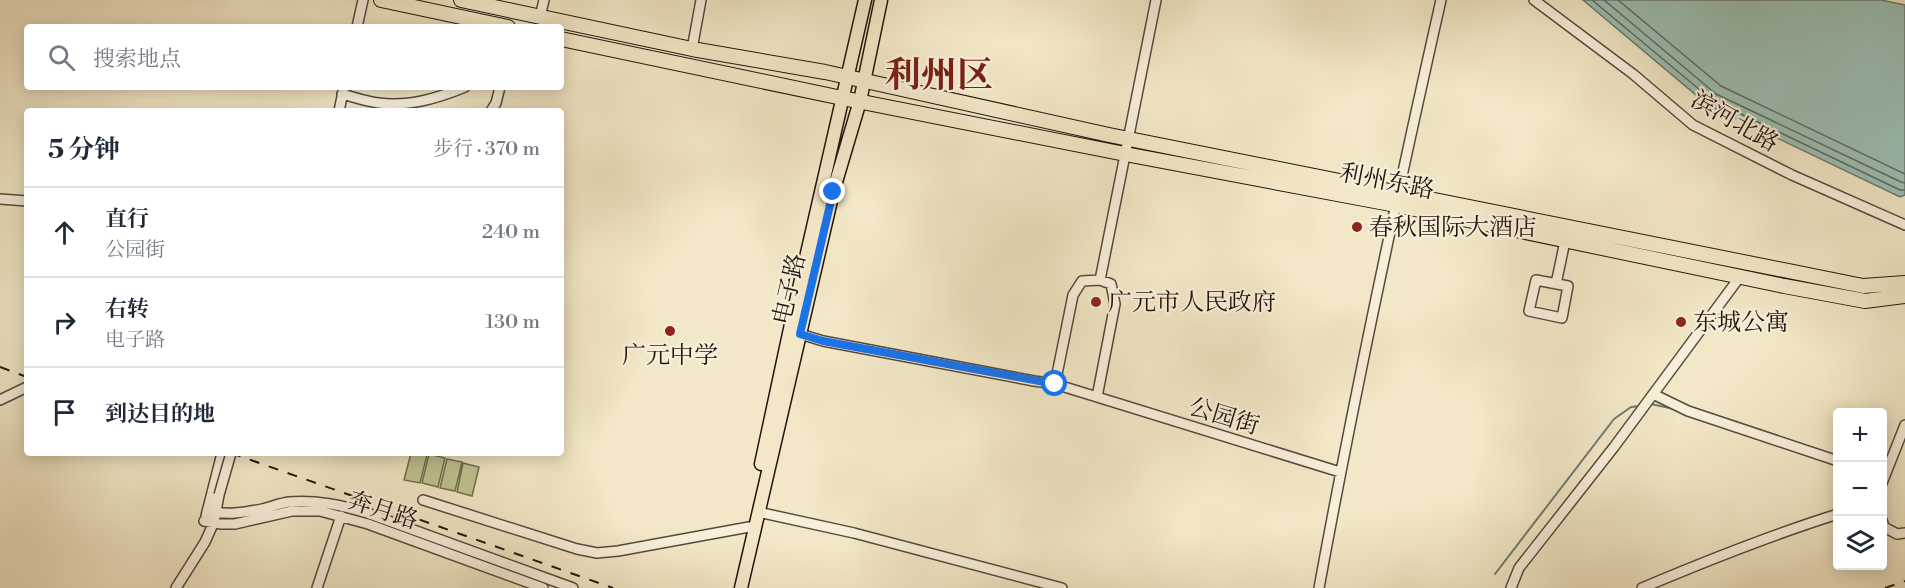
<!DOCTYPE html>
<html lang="zh">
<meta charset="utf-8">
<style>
body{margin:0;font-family:"Libre Bodoni","Noto Serif SC",serif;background:#f6f6f7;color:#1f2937}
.controls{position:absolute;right:18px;bottom:18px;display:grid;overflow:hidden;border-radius:6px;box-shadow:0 3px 15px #0003}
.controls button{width:54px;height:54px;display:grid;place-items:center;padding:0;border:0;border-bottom:2px solid #e0e1e3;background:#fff;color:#1f2937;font:30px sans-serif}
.stop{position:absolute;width:18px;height:18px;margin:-14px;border:4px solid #1a73e8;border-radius:50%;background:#fff}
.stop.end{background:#1a73e8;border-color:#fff;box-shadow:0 2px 6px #0008}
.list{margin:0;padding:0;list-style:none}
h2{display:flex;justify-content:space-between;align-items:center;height:78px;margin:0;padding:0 24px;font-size:26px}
h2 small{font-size:20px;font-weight:400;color:#747a83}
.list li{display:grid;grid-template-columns:39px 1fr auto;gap:18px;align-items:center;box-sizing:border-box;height:90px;padding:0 24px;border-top:2px solid #e0e1e3}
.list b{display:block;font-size:22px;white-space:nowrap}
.list p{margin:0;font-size:20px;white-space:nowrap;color:#747a83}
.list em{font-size:20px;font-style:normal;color:#747a83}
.icon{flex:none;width:33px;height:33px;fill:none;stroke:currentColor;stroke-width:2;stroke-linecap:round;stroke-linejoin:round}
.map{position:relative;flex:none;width:1905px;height:588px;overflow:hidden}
.search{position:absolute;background:#fff;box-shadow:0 3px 15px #0003;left:24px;top:24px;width:540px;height:66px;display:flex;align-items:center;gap:15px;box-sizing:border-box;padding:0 21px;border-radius:6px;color:#747a83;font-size:22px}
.panel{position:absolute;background:#fff;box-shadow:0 3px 15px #0003;left:24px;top:108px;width:540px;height:348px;border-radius:6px}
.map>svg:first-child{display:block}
.green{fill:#c0c491;stroke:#726c50;stroke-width:1.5}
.water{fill:#9bc0b3;stroke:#6b7b71;stroke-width:1.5}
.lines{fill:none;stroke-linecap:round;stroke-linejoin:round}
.shore{stroke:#5f6a60;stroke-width:1.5}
.stream{stroke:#6b7b71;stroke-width:2}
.minor-casing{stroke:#57493c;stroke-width:12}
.major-casing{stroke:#23140e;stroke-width:15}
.highway-casing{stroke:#23140e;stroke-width:16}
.minor{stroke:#f7efda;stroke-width:9}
.major{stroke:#f2e7c6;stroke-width:12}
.highway{stroke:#f2e7c6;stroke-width:14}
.rail{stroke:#23140e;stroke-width:2;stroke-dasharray:10 10;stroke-linecap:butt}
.minor-bridge-casing{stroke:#57493c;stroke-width:12;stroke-linecap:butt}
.minor-bridge{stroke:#f7efda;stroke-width:9}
.route{stroke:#1a73e8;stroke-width:8}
.poi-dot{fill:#8f2418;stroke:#f7efda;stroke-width:2}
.labels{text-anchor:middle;stroke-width:4.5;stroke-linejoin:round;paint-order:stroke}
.street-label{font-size:24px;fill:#23140e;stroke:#f7efda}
.poi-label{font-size:24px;fill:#23140e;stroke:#f7efda;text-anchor:start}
.town-label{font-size:36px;font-weight:bold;fill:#7a1f14;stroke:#f7efda}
</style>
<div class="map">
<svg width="1905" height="588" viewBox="0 0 1905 588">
<rect width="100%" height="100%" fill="#f2e7c6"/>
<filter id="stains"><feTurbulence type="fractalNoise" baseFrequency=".00333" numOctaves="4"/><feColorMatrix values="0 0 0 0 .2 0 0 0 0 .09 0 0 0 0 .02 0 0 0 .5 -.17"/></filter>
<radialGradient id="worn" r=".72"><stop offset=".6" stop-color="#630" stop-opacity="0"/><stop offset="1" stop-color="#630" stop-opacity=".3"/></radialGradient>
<!-- green -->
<path class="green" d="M 411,453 L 427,455 L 420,483 L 404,480 Z
M 429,454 L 445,458 L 438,487 L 422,483 Z
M 447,459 L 462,462 L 455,491 L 440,488 Z
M 463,463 L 479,467 L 472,496 L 457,492 Z"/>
<!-- water -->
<path class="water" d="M 1583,0 L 1881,0 L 1905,5 L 1905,195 L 1900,197 L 1708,105 Z"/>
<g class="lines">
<!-- shore -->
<path class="shore" d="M 1592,0 L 1712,100 L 1900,190 L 1905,190
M 1604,0 L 1716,94 L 1901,182 L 1905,183
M 1618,0 L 1721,86 L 1905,174"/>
<!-- stream -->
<path class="stream" d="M 1651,404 L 1674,409
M 1495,574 L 1614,419 L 1631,407 L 1640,406"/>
<!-- minor casing -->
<g class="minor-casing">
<path id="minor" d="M 1534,0 L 1633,74 L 1693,125 L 1792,175 L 1905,225
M 540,17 L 544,0
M 357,27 L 363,0
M 692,49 L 701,0
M 342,94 C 354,97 367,102 379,103 C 409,107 438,98 465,87
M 339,111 L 344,87
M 491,111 L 496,103 L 500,87
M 0,199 L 27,201
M 1100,280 L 1156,0
M 1536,280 L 1568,286 L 1562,318 L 1529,311 Z
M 1556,284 L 1565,241
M 800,334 L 823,341 L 1034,381 L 1055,384
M 1653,394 L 1688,411 L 1838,461
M 1097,397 L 1115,304 L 1111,284 L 1100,280 L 1082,281 L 1073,295 L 1055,384 L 1340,472
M 0,400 L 27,387
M 1882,483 L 1905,425
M 423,500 L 577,549 L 597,553 L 618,551 L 749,527
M 207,511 C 227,515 243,513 262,509 C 271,507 280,503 289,502 C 317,500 341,505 367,513 L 573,588
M 758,512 L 854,533 L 1062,588
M 206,516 L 222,453
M 1882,520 L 1884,527 L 1897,534 L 1905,533
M 204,521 L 221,524 L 235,524 L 292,511 L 320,511 L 368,524 L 543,588
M 176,588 L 205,542 L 214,522 L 219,495
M 317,588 L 341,516
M 1319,588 C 1355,391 1397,195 1441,0
M 1511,588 L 1519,568 L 1614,447 L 1739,278
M 1642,588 C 1706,561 1771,535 1838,514"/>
</g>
<!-- major casing -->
<g class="major-casing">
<path id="major" d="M 761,464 L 794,310 L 865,0
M 741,588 L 833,192 L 860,101 L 881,0"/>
</g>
<!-- highway casing -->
<g class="highway-casing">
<path id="highway" d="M 381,0 L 508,27
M 461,0 L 692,49 L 825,72 L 1109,135 L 1863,286 L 1905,283
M 561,39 L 842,98 L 1125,154 L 1396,205 L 1784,286 L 1865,301 L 1905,296"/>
</g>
<!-- minor -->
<use href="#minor" class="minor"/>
<!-- major -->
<use href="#major" class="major"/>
<!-- highway -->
<use href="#highway" class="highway"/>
<!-- rail -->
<path class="rail" d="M 0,367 L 27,377
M 231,453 L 613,588
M 1885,588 L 1905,581"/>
<!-- minor-bridge casing -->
<g class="minor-bridge-casing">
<path id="minor-bridge" d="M 219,495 L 231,453"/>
</g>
<!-- minor-bridge -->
<use href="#minor-bridge" class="minor-bridge"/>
</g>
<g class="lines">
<!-- route -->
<path class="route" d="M 833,192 L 800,334 L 823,341 L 1055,384"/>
</g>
<!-- markers -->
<g class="poi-dot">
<circle cx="1357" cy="227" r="6"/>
<circle cx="1096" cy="302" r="6"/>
<circle cx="1681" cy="322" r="6"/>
<circle cx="670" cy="331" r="6"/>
</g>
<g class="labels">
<!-- street labels -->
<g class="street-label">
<text transform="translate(1735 121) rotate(30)" y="8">滨河北路</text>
<text transform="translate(1387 181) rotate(11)" y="8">利州东路</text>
<text transform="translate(789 289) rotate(-77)" y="8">电子路</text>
<text transform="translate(1224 416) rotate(17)" y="8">公园街</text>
<text transform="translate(383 510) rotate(18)" y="8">奔月路</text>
</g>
<!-- poi labels -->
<g class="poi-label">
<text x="1369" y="235">春秋国际大酒店</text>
<text x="1108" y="310">广元市人民政府</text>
<text x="1693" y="330">东城公寓</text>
<text x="670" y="363" text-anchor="middle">广元中学</text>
</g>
<!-- town labels -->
<g class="town-label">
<text x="939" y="87">利州区</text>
</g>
</g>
<rect width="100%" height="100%" filter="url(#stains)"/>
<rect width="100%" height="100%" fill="url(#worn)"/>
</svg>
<div class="controls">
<button>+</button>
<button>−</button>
<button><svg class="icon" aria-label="layers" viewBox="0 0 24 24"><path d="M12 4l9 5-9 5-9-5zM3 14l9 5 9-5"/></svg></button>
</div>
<div class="stop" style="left:1055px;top:384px"></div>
<div class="stop end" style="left:833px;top:192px"></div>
<div class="search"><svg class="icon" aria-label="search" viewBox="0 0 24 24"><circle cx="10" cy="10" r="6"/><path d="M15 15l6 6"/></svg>搜索地点</div>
<section class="panel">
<h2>5 分钟<small>步行 · 370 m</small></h2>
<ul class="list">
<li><svg class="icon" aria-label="ahead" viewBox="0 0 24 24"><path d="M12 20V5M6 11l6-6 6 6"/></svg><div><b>直行</b><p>公园街</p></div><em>240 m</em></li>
<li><svg class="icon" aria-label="right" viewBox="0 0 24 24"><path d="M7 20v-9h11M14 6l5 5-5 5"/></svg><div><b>右转</b><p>电子路</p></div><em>130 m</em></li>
<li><svg class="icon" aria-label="arrive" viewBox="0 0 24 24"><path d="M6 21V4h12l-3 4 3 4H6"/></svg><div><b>到达目的地</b></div></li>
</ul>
</section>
</div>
